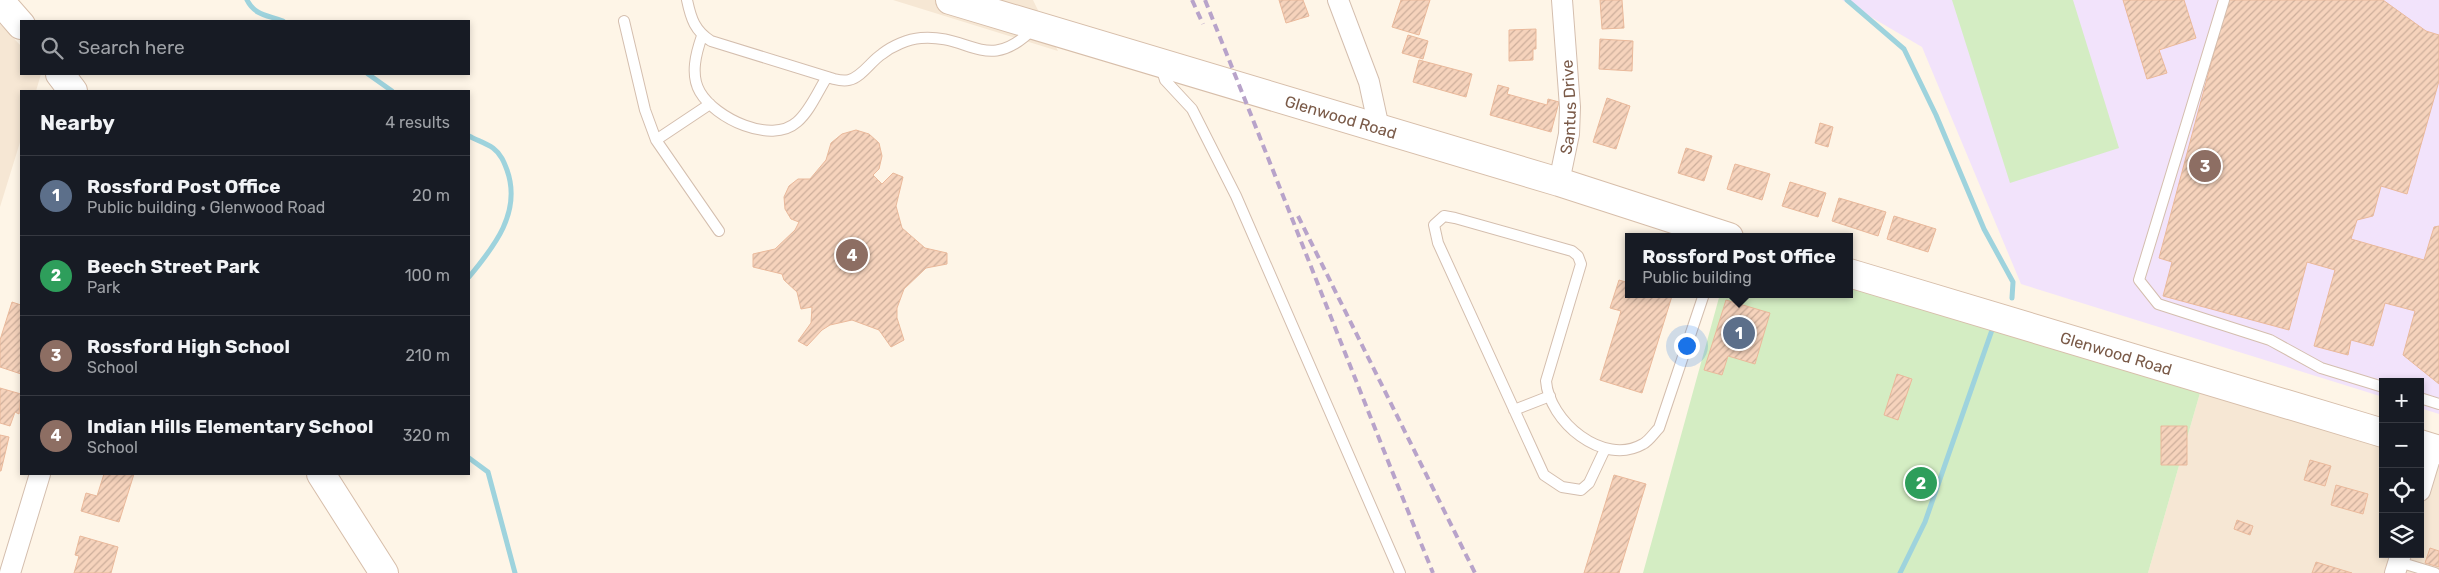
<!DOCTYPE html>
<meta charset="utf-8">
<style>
body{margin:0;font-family:Rubik,sans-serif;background:#20242c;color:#f1f3f6}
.controls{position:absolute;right:15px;bottom:15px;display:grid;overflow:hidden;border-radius:0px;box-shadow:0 2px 8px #0003}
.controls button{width:45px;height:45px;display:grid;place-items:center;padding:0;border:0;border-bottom:1px solid #363941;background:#171b24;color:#f1f3f6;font:25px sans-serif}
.you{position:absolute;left:1686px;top:345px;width:18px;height:18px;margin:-12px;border:4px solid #fff;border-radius:50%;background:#1a73e8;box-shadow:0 0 0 8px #1a73e833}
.badge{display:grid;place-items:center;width:32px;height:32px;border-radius:50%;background:#f16943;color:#fff;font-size:16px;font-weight:700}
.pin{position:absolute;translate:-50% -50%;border:2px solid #fff;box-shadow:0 1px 5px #0006}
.popup{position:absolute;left:1625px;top:233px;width:228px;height:65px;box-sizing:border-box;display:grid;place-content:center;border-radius:0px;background:#171b24;filter:drop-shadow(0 1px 4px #0005);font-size:16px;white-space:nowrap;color:#9ea1a6}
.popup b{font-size:19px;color:#f1f3f6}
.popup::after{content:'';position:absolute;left:50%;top:100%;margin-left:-10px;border:10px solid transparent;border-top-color:#171b24}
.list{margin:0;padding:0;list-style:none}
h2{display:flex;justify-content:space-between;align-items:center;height:65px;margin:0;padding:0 20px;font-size:21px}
h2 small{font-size:16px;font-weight:400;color:#9ea1a6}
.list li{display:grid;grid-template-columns:32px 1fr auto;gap:15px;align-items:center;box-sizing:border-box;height:80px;padding:0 20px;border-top:1px solid #363941}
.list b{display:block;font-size:19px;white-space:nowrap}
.list p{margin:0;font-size:16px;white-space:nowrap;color:#9ea1a6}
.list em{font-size:16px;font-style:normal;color:#9ea1a6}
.icon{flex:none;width:28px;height:28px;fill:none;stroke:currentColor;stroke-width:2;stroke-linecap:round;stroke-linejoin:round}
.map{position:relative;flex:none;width:2439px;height:573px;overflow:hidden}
.search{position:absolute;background:#171b24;box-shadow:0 2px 8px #0003;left:20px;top:20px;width:450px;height:55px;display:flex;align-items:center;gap:12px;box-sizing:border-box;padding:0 18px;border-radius:0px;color:#9ea1a6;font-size:19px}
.panel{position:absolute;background:#171b24;box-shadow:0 2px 8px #0003;left:20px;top:90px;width:450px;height:385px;border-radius:0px}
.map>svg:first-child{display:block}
.residential{fill:#f6e7d4}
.education{fill:#f2e3fb}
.park{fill:#d4edc3}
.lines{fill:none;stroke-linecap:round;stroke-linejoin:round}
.stream{stroke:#9ed3dd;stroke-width:5}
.building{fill:url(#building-hatch);stroke:#eab99b}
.lane-casing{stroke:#d4beae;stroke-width:12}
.street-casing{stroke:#d4beae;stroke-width:22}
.secondary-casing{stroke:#d7beaa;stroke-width:30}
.lane{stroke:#fff;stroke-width:10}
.street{stroke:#fff;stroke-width:20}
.secondary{stroke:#fff;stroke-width:28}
.rail{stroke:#b8a3ca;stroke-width:4;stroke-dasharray:8 5;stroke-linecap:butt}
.labels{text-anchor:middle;stroke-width:5;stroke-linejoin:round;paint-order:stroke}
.street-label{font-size:16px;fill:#7a5a48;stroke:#fff9ef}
</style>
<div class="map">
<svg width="2439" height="573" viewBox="0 0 2439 573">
<defs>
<pattern id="building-hatch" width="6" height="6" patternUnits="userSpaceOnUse" patternTransform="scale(1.25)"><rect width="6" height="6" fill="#f6d3bc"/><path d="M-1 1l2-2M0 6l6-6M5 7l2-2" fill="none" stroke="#ccae9b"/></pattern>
</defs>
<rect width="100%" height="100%" fill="#fef5e7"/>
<!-- residential -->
<path class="residential" d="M 893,0 L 1033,0 L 1058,51 Z
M 0,24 L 21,46 L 21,74 L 41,74 L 36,91 L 21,91 L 21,139 L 0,207 Z
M 2213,369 L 2383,422 L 2383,554 L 2420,554 L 2420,434 L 2439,439 L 2439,573 L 2148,573 L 2200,393 Z"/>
<!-- education -->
<path class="education" d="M 1842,0 L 2439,0 L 2439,414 L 2420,408 L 2420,382 L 2383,382 L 2383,397 L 2021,284 L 1922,47 Z"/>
<!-- park -->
<path class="park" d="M 1952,0 L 2073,0 L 2119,148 L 2010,183 Z
M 1849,287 L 2200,393 L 2148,573 L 1643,573 L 1720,294 L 1849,294 Z"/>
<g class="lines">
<!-- stream -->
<path class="stream" d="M 247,0 C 255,16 268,15 283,21
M 1847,0 L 1904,49 L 1936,115 L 1984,229 L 2013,282 L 2012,298
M 368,74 L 392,91
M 469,136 C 476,140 486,143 493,148 C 501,154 504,162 507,170 C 522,212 494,247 469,277
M 469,458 L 488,472 L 515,573
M 1900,573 L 1925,522 L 1992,330"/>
</g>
<!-- building -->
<path class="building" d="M 1279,0 L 1303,0 L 1309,16 L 1286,23 Z
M 1401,0 L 1430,0 L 1419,35 L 1392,27 Z
M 1600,0 L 1622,0 L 1624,28 L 1602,29 Z
M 2123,0 L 2184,0 L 2196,38 L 2159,50 L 2167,73 L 2147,79 Z
M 2228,0 L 2383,0 L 2426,31 L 2439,35 L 2439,81 L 2407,194 L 2381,186 L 2373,216 L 2357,220 L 2351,239 L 2424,260 L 2434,227 L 2439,226 L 2439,384 L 2403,355 L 2415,311 L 2385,303 L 2373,346 L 2351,340 L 2348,355 L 2314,346 L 2335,270 L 2307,262 L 2289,330 L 2163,296 L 2172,262 L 2159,258 Z
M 1536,29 L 1536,49 L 1533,49 L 1533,60 L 1509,61 L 1509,30 Z
M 1408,35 L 1428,41 L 1423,59 L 1402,53 Z
M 1600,39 L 1633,41 L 1632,71 L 1599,69 Z
M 1419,60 L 1472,74 L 1466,97 L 1413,82 Z
M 1498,85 L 1509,88 L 1507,94 L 1547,105 L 1548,99 L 1559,102 L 1551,132 L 1490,115 Z
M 1607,98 L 1630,106 L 1616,149 L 1593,142 Z
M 1820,123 L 1833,127 L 1828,147 L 1815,143 Z
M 856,130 L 869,134 L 879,143 L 882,156 L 879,169 L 873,175 L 882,184 L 893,173 L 903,177 L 896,206 L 902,228 L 925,248 L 947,253 L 947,264 L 926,268 L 904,289 L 897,308 L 897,318 L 904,340 L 891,347 L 879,330 L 852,320 L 830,325 L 822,330 L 807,346 L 798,341 L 811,323 L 812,307 L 801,309 L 797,292 L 784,280 L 782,274 L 753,267 L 753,254 L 775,249 L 795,230 L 799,222 L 791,219 L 785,209 L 784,197 L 789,186 L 798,179 L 810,179 L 826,160 L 831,143 L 842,134 Z
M 1686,148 L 1712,156 L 1704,181 L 1678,173 Z
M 1735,164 L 1770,174 L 1762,200 L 1727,189 Z
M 1790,182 L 1826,193 L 1818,217 L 1782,206 Z
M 1839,198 L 1886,212 L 1878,236 L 1832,221 Z
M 1894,216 L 1936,229 L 1928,252 L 1887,239 Z
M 1619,280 L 1629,283 L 1629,294 L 1672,296 L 1642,393 L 1600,380 L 1621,311 L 1610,308 Z
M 1726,300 L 1770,313 L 1755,364 L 1728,356 L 1722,375 L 1704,370 Z
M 12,302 L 21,305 L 21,374 L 0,367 L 0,340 Z
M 1897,374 L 1912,379 L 1898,420 L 1884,415 Z
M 0,388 L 21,394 L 19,414 L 15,412 L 10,426 L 0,423 Z
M 2161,426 L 2187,426 L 2187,465 L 2161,465 Z
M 0,435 L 9,437 L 1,471 L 0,471 Z
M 2310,460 L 2331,466 L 2325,486 L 2304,480 Z
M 104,474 L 134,474 L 119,522 L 81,511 L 86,493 L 97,496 Z
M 1614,475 L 1646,484 L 1619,573 L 1584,573 Z
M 2336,485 L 2368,494 L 2363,514 L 2331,505 Z
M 2237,520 L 2253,526 L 2250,535 L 2234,529 Z
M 80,536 L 118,547 L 111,573 L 74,573 L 79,556 L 75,555 Z
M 2430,548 L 2439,551 L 2439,567 L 2425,563 Z
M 2316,562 L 2352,573 L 2312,573 Z"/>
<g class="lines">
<!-- lane casing -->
<g class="lane-casing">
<path id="lane" d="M 687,0 C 691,19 695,31 711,41 L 834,79 C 838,80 845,81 849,80 C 862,77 871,61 882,54 C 892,46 908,39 921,38 C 970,34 988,75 1034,28
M 2224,0 L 2139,280 L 2158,304 L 2270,340 L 2321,368 L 2383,387
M 624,21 L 645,110 L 656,140 L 719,231
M 702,36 C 696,53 690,75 700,92 C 715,118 771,145 797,122 C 810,111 818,91 827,77
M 1161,67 L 1165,80 L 1192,109 L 1236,196 L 1400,573
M 656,140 L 710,104
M 2420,398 L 2439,404
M 1514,410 L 1550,396
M 1605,449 L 1589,483 L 1581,490 L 1562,487 L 1544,475 L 1438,243 L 1434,225 L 1444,216 L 1455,218 L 1572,251 L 1578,256 L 1581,264 L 1546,381 C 1549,421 1603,467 1643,444 C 1649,441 1654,433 1659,428 L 1704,294
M 2399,562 L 2435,573"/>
</g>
<!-- street casing -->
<g class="street-casing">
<g id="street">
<path d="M 1338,0 L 1369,82 L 1379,128"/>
<path id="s1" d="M 1559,182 L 1569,134 L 1570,107 L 1562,0"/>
<path d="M 2420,491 L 2433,448"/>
<path d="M 10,573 L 40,474"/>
<path d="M 2395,573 L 2401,554"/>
</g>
</g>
<!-- secondary casing -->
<g class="secondary-casing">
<g id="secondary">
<path id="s2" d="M 950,0 L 1559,182 L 1729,237"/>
<path d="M 0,1 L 21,25"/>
<path d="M 60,74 L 73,91"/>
<path id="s3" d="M 1849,273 L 2383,433"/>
<path d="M 2420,444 L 2439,450"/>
<path d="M 321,474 L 384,573"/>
</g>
</g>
<!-- lane -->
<use href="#lane" class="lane"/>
<!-- street -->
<use href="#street" class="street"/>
<!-- secondary -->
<use href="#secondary" class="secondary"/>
<!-- rail -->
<path class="rail" d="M 1192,0 L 1203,24
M 1205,0 C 1282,191 1356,383 1433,573
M 1298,216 L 1475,573"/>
</g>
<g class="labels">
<!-- street labels -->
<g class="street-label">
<text dy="6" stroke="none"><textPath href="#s1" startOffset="76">Santus Drive</textPath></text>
<text dy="6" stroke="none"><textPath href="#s2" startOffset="408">Glenwood Road</textPath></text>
<text dy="6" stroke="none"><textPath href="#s3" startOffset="279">Glenwood Road</textPath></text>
</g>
</g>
</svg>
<div class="controls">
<button>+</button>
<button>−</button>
<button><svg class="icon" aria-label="locate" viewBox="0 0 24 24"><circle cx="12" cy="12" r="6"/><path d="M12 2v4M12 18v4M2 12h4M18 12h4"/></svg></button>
<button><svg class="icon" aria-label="layers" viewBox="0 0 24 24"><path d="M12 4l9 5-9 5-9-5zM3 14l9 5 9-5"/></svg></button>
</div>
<div class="you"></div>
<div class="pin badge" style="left:1739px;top:333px;background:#5c6f8a">1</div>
<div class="popup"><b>Rossford Post Office</b>Public building</div>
<div class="pin badge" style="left:1921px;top:483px;background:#2e9e5b">2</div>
<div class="pin badge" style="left:2205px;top:166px;background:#8d6e63">3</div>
<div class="pin badge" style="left:852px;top:255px;background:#8d6e63">4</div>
<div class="search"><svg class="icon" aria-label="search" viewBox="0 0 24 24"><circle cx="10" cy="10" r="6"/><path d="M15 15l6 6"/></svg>Search here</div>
<section class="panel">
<h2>Nearby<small>4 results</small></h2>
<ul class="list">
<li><span class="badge" style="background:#5c6f8a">1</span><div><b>Rossford Post Office</b><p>Public building · Glenwood Road</p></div><em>20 m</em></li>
<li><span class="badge" style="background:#2e9e5b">2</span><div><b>Beech Street Park</b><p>Park</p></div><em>100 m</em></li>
<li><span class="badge" style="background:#8d6e63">3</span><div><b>Rossford High School</b><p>School</p></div><em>210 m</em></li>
<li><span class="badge" style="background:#8d6e63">4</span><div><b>Indian Hills Elementary School</b><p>School</p></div><em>320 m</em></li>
</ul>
</section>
</div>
